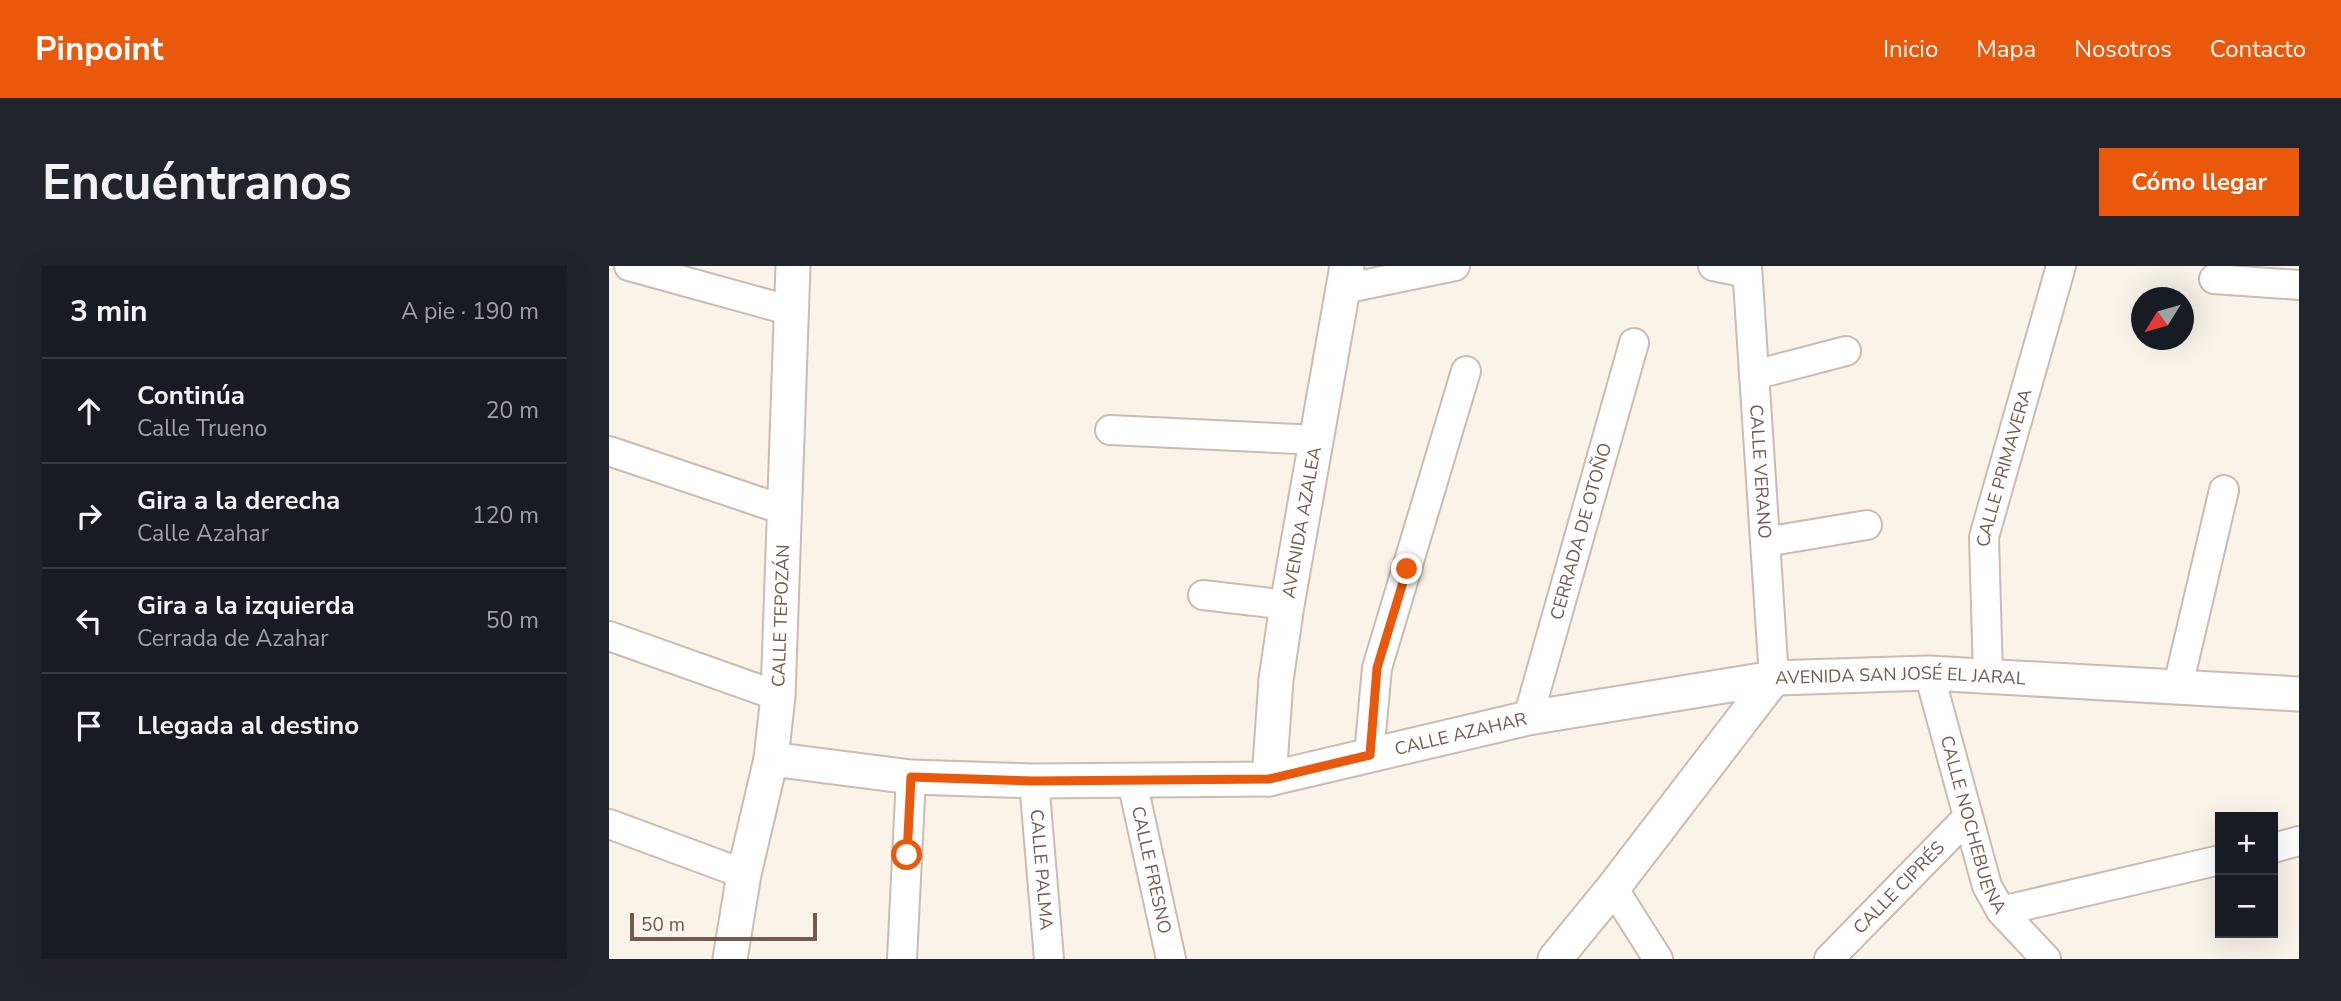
<!DOCTYPE html>
<html lang="es">
<meta charset="utf-8">
<style>
body{margin:0;font-family:"Nunito Sans",sans-serif;background:#20242c;color:#f1f3f6}
.controls{position:absolute;right:21px;bottom:21px;display:grid;overflow:hidden;border-radius:0px;box-shadow:0 7px 28px #0002}
.controls button{width:63px;height:63px;display:grid;place-items:center;padding:0;border:0;border-bottom:2px solid #363941;background:#171b24;color:#f1f3f6;font:35px sans-serif}
.compass{position:absolute;left:1522px;top:21px;width:63px;height:63px;border-radius:50%;background:#171b24;box-shadow:0 7px 28px #0002;rotate:233deg}
.scale{position:absolute;left:21px;bottom:18px;width:187px;box-sizing:border-box;padding-left:7px;border:4px solid #725a50;border-top:0;font-size:19px;line-height:24px;white-space:nowrap;color:#725a50;-webkit-text-stroke:5px #fdf7f0;paint-order:stroke}
.stop{position:absolute;width:21px;height:21px;margin:-16px;border:5px solid #ea580c;border-radius:50%;background:#fff}
.stop.end{background:#ea580c;border-color:#fff;box-shadow:0 2px 7px #0008}
.list{margin:0;padding:0;list-style:none}
h2{display:flex;justify-content:space-between;align-items:center;height:91px;margin:0;padding:0 28px;font-size:30px}
h2 small{font-size:23px;font-weight:400;color:#9ea1a6}
.list li{display:grid;grid-template-columns:46px 1fr auto;gap:21px;align-items:center;box-sizing:border-box;height:105px;padding:0 28px;border-top:2px solid #363941}
.list b{display:block;font-size:26px;white-space:nowrap}
.list p{margin:0;font-size:23px;white-space:nowrap;color:#9ea1a6}
.list em{font-size:23px;font-style:normal;color:#9ea1a6}
.icon{flex:none;width:38px;height:38px;fill:none;stroke:currentColor;stroke-width:2;stroke-linecap:round;stroke-linejoin:round}
.map{position:relative;flex:none;width:1690px;height:693px;overflow:hidden;border-radius:0px}
header{display:flex;align-items:center;gap:42px;box-sizing:border-box;height:98px;padding:0 35px;background:#ea580c;color:#fff}
header strong{font-size:33px}
nav{display:flex;gap:38px;margin-inline-start:auto;font-size:24px}
.intro{display:flex;align-items:center;justify-content:space-between;box-sizing:border-box;height:168px;padding:0 42px}
h1{margin:0;font-size:49px}
.button{padding:18px 32px;border-radius:0px;background:#ea580c;color:#fff;font-size:24px;font-weight:700}
main{display:flex;gap:42px;padding:0 42px}
aside{flex:1;background:#171b24;border-radius:0px;box-shadow:0 7px 28px #0002}
.map>svg:first-child{display:block}
.lines{fill:none;stroke-linecap:round;stroke-linejoin:round}
.minor-casing{stroke:#cbbbb1;stroke-width:32}
.tertiary-casing{stroke:#cbbbb1;stroke-width:37}
.minor{stroke:#fff;stroke-width:28}
.tertiary{stroke:#fff;stroke-width:33}
.route{stroke:#ea580c;stroke-width:9}
.labels{text-anchor:middle;stroke-width:7;stroke-linejoin:round;paint-order:stroke}
.street-label{font-size:18px;fill:#725a50;stroke:#fdf7f0}
</style>
<header>
<strong>Pinpoint</strong>
<nav><a>Inicio</a><a>Mapa</a><a>Nosotros</a><a>Contacto</a></nav>
</header>
<div class="intro"><h1>Encuéntranos</h1><a class="button">Cómo llegar</a></div>
<main>
<aside>
<h2>3 min<small>A pie · 190 m</small></h2>
<ul class="list">
<li><svg class="icon" aria-label="ahead" viewBox="0 0 24 24"><path d="M12 20V5M6 11l6-6 6 6"/></svg><div><b>Continúa</b><p>Calle Trueno</p></div><em>20 m</em></li>
<li><svg class="icon" aria-label="right" viewBox="0 0 24 24"><path d="M7 20v-9h11M14 6l5 5-5 5"/></svg><div><b>Gira a la derecha</b><p>Calle Azahar</p></div><em>120 m</em></li>
<li><svg class="icon" aria-label="left" viewBox="0 0 24 24"><path d="M17 20v-9H6M10 6l-5 5 5 5"/></svg><div><b>Gira a la izquierda</b><p>Cerrada de Azahar</p></div><em>50 m</em></li>
<li><svg class="icon" aria-label="arrive" viewBox="0 0 24 24"><path d="M6 21V4h12l-3 4 3 4H6"/></svg><div><b>Llegada al destino</b></div></li>
</ul>
</aside>
<div class="map">
<svg width="1690" height="693" viewBox="0 0 1690 693">
<rect width="100%" height="100%" fill="#faf3ea"/>
<g class="lines">
<!-- minor casing -->
<g class="minor-casing">
<g id="minor">
<path d="M 20,0 L 183,45"/>
<path d="M 1104,0 L 1138,7"/>
<path id="s1" d="M 1138,0 L 1165,412"/>
<path d="M 1605,13 L 1690,19"/>
<path d="M 734,23 L 846,0"/>
<path d="M 1145,109 L 1237,85"/>
<path d="M 501,164 L 709,174"/>
<path d="M 0,185 L 175,244"/>
<path d="M 1156,276 L 1258,259"/>
<path d="M 594,329 L 678,339"/>
<path d="M 0,370 L 169,430"/>
<path id="s2" d="M 1320,407 L 1378,620 L 1392,645 L 1437,693"/>
<path id="s3" d="M 1379,411 L 1375,271 L 1452,0"/>
<path d="M 1569,420 L 1615,224"/>
<path id="s4" d="M 919,452 L 1025,77"/>
<path d="M 760,489 L 768,402 L 857,105"/>
<path id="s5" d="M 425,515 L 440,693"/>
<path id="s6" d="M 523,515 L 562,693"/>
<path d="M 0,558 L 135,608"/>
<path d="M 1664,582 L 1690,575"/>
<path d="M 1004,622 L 1049,693"/>
<path d="M 1392,645 L 1611,594"/>
<path d="M 293,693 L 302,511"/>
<path id="s7" d="M 1220,693 L 1358,552"/>
</g>
</g>
<!-- tertiary casing -->
<g class="tertiary-casing">
<g id="tertiary">
<path id="s8" d="M 162,493 L 302,511 L 425,515 L 660,513 L 919,452 L 1165,412 L 1320,407 L 1690,428"/>
<path id="s9" d="M 660,513 L 667,414 L 678,339 L 738,0"/>
<path id="s10" d="M 121,693 L 135,608 L 162,493 L 169,430 L 184,0"/>
<path d="M 946,693 L 1004,622 L 1165,412"/>
</g>
</g>
<!-- minor -->
<use href="#minor" class="minor"/>
<!-- tertiary -->
<use href="#tertiary" class="tertiary"/>
</g>
<g class="lines">
<!-- route -->
<path class="route" d="M 298,589 L 302,511 L 425,515 L 660,513 L 761,489 L 768,402 L 798,303"/>
</g>
<g class="labels">
<!-- street labels -->
<g class="street-label">
<text dy="6" stroke="none"><textPath href="#s3" startOffset="212">CALLE PRIMAVERA</textPath></text>
<text dy="6" stroke="none"><textPath href="#s1" startOffset="206">CALLE VERANO</textPath></text>
<text dy="6" stroke="none"><textPath href="#s9" startOffset="259">AVENIDA AZALEA</textPath></text>
<text dy="6" stroke="none"><textPath href="#s4" startOffset="194">CERRADA DE OTOÑO</textPath></text>
<text dy="6" stroke="none"><textPath href="#s10" startOffset="348">CALLE TEPOZÁN</textPath></text>
<text dy="6" stroke="none"><textPath href="#s8" startOffset="1141">AVENIDA SAN JOSÉ EL JARAL</textPath></text>
<text dy="6" stroke="none"><textPath href="#s8" startOffset="696">CALLE AZAHAR</textPath></text>
<text dy="6" stroke="none"><textPath href="#s2" startOffset="158">CALLE NOCHEBUENA</textPath></text>
<text dy="6" stroke="none"><textPath href="#s5" startOffset="89">CALLE PALMA</textPath></text>
<text dy="6" stroke="none"><textPath href="#s6" startOffset="91">CALLE FRESNO</textPath></text>
<text dy="6" stroke="none"><textPath href="#s7" startOffset="100">CALLE CIPRÉS</textPath></text>
</g>
</g>
</svg>
<div class="controls">
<button>+</button>
<button>−</button>
</div>
<svg class="compass" viewBox="-18 -18 36 36"><path d="M0-13l5 13h-10z" fill="#e53935"/><path d="M0 13l5-13h-10z" fill="#9ea1a6"/></svg>
<div class="scale">50 m</div>
<div class="stop" style="left:298px;top:589px"></div>
<div class="stop end" style="left:798px;top:303px"></div>
</div>
</main>
